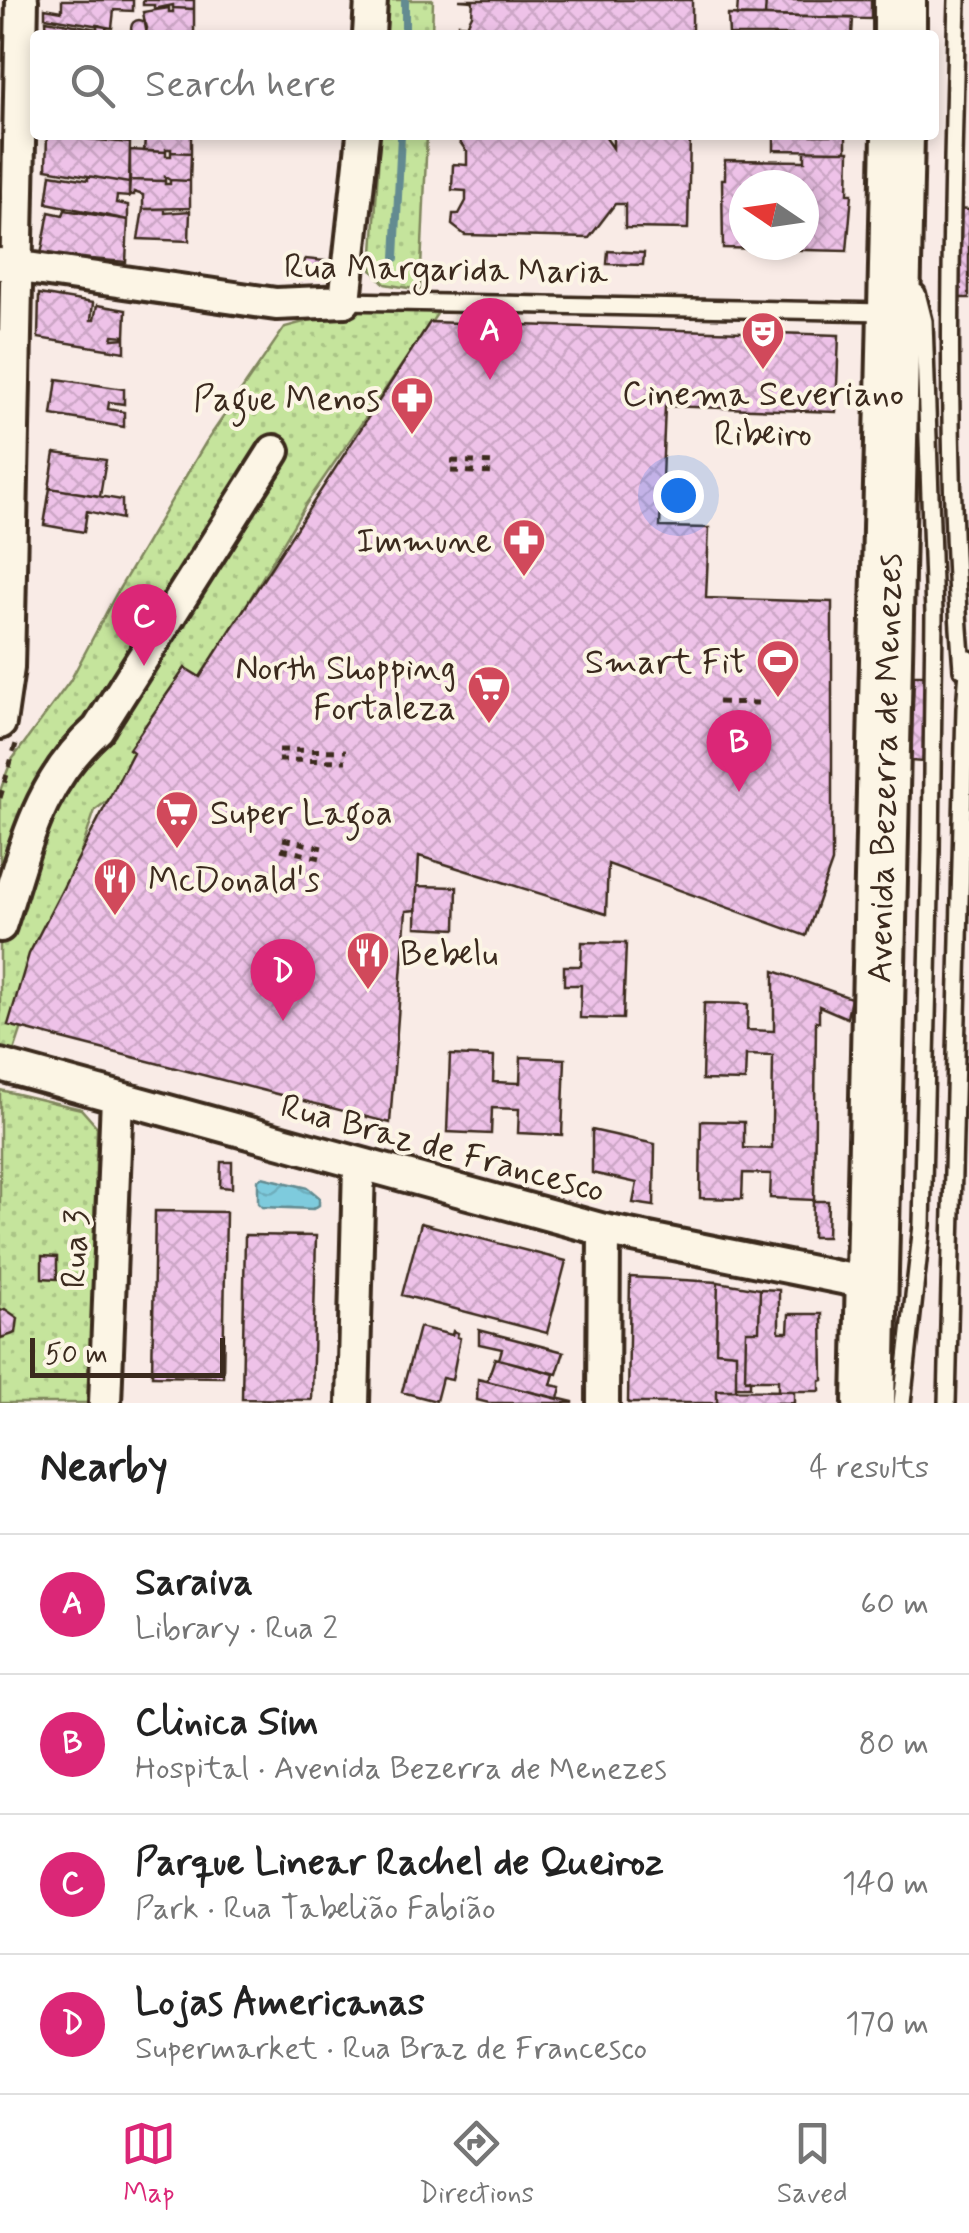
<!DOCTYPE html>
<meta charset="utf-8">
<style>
body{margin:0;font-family:Mynerve,sans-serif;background:#f2f2f2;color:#222}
.compass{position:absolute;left:729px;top:170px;width:90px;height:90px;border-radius:50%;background:#fff;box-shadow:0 5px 15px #0003;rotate:283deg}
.scale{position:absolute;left:30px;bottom:25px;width:195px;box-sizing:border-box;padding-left:10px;border:5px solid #3b2a1e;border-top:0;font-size:28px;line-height:35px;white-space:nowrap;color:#3b2a1e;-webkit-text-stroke:8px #fcf5e5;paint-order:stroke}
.you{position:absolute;left:678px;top:495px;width:35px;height:35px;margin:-25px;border:8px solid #fff;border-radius:50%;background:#1a73e8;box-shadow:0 0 0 15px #1a73e833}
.badge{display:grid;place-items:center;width:65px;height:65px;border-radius:50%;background:#db2777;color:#fff;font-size:32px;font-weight:700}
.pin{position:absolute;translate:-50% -82px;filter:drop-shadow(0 2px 5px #0008)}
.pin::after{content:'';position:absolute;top:52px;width:35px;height:30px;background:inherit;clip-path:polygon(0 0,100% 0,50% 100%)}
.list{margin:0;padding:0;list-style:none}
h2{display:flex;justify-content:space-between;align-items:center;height:130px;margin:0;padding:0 40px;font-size:42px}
h2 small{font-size:32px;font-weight:400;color:#767676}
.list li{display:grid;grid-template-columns:65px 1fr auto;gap:30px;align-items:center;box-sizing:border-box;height:140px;padding:0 40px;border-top:2px solid #e0e0e0}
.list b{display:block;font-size:38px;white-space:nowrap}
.list p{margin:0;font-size:32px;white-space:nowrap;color:#767676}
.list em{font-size:32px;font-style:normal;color:#767676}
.icon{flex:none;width:55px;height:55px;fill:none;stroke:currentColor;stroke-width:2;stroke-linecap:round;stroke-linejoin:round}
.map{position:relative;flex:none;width:969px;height:1403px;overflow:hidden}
.search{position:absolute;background:#fff;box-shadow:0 5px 15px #0003;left:30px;right:30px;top:30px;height:110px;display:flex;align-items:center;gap:25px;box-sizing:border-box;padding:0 35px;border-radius:10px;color:#767676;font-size:38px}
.sheet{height:690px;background:#fff}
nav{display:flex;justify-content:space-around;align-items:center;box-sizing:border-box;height:140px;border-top:2px solid #e0e0e0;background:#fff;font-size:28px;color:#767676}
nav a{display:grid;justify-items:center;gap:5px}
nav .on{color:#db2777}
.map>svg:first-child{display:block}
.park{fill:url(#park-dots);stroke:#80875d;stroke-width:2.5}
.water{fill:url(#water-waves);stroke:#638b91;stroke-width:2.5}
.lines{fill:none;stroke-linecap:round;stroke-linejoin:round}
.stream{stroke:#638b91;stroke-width:8}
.building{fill:url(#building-cross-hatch);stroke:#3b2a1e;stroke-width:2.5;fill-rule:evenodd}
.lane-casing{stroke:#3b2a1e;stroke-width:22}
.street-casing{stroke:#3b2a1e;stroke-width:38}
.primary-casing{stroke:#3b2a1e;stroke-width:58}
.path{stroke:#3b2a1e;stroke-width:5;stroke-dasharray:8 8;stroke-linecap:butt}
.lane{stroke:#fcf5e5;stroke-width:15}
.street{stroke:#fcf5e5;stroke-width:30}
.primary{stroke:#fcf5e5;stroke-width:50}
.labels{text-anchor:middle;stroke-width:8;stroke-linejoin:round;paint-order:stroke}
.street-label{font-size:35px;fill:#3b2a1e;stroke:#fcf5e5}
.poi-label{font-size:35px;fill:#3b2a1e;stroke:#fcf5e5;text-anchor:end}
</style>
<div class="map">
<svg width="969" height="1403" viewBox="0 0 969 1403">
<defs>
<pattern id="park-dots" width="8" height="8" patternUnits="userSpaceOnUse" patternTransform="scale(2.5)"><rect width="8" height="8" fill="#c5e49c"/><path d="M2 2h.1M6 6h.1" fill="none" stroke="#aac486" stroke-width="1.8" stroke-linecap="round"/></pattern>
<pattern id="water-waves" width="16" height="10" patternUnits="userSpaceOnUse" patternTransform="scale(2.5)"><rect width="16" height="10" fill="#7ecbdd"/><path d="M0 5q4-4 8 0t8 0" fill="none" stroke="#6eaebd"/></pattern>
<pattern id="building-cross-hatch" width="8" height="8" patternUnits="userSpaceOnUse" patternTransform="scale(2.5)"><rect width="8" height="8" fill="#eec2e8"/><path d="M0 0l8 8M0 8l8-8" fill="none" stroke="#cda7c7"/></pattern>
</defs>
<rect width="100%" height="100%" fill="#f9ebe6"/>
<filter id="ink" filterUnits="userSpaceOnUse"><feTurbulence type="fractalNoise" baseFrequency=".01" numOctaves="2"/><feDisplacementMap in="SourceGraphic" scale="20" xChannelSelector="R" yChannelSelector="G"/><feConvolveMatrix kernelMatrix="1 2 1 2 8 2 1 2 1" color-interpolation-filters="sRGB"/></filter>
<g filter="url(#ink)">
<!-- park -->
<path class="park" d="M 386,0 L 433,0 L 432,35 L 385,35 Z
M 380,135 L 427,135 L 420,290 L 385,284 L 372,270 Z
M 354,300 L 439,311 L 306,504 L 219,651 L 162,760 L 95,810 L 11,1060 L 0,1057 L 0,791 L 11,761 L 70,681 L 116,594 L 206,442 L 285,327 L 315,319 Z
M 0,1090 L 81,1109 L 97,1127 L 89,1403 L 0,1403 Z"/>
<!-- water -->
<path class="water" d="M 262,1177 L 308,1188 L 319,1197 L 319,1205 L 313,1209 L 262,1207 L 258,1203 L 258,1180 Z"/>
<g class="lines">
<!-- stream -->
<path class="stream" d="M 405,35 L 405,0
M 395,258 L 401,135"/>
</g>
<!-- building -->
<path class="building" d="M 133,0 L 133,11 L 114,10 L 112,28 L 45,17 L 45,8 L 62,11 L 62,0 Z
M 143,0 L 194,0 L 194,9 L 173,8 L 173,5 L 154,9 L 154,5 L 143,5 Z
M 459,0 L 692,0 L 692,35 L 459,35 L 459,24 L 467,25 L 472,15 L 473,1 Z
M 738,0 L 766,0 L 765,16 L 737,16 Z
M 766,0 L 871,0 L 871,19 L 765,16 Z
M 169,8 L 169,12 L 173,12 L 173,8 L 194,9 L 194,35 L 147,35 L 143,12 Z
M 728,15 L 853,18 L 852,35 L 729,35 Z
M 46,20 L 97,29 L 97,25 L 106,27 L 107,35 L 47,35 Z
M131 28a8 8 0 1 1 16 0a8 8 0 1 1-16 0Z
M 47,135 L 130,143 L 129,183 L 46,169 Z
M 191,135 L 191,153 L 171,152 L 171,149 L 166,149 L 166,152 L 144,151 L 145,138 L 131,136 Z
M 455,135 L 604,135 L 613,148 L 613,135 L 690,135 L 688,229 L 625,228 L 625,204 L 615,204 L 589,238 L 465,235 L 452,225 L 453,214 L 459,214 L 466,201 L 466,191 L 452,190 L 453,164 L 467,165 L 467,152 Z
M 774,135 L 846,135 L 846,151 L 774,150 Z
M 130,150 L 166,152 L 166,156 L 171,156 L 171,152 L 191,153 L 190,181 L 170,180 L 165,177 L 165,181 L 130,180 Z
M 805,151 L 849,151 L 848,194 L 852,194 L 847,251 L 723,248 L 722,179 L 725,179 L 725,160 L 805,161 ZM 744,185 L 804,185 L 804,245 L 744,245 Z
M 51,174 L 88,180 L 88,176 L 129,183 L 129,197 L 117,196 L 116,203 L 128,205 L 128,220 L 47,203 Z
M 130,180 L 165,181 L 165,184 L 170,184 L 170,180 L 190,181 L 190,208 L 143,209 L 143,195 L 134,192 L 134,195 L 129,195 Z
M 143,209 L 165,209 L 165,213 L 190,211 L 189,241 L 138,239 Z
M 956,209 L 969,210 L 969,298 L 955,298 Z
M 65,210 L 128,220 L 126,262 L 41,255 L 49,212 L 63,215 Z
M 608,251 L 644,253 L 643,265 L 607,264 Z
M 305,259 L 326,261 L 324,275 L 303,273 Z
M 39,294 L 93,303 L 91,320 L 94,320 L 97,305 L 126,310 L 125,336 L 113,335 L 112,339 L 125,338 L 125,352 L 38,338 Z
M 430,322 L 839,335 L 836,412 L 665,406 L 660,527 L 709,528 L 706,598 L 832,602 L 832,862 L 806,936 L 608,864 L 606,914 L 419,856 L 416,910 L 406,911 L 390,1123 L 8,1025 L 29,954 L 133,752 L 129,749 L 185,668 L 200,677 Z
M 57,379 L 124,389 L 124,404 L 109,402 L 108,409 L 124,412 L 124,427 L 52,415 Z
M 55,453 L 106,460 L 100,496 L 49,488 Z
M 50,488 L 122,500 L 122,519 L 87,511 L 84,532 L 44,525 Z
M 914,675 L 927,675 L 923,762 L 911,761 Z
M 417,886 L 457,887 L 456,929 L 416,927 Z
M 582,942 L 626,943 L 623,1019 L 580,1018 L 581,985 L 564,985 L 564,966 L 581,966 Z
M 774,971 L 851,998 L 847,1018 L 819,1006 L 819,1022 L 816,1021 L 814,1200 L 770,1198 L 771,1174 L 743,1173 L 742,1199 L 700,1198 L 701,1121 L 744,1122 L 744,1148 L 772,1149 L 772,1122 L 773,1056 L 746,1055 L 745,1081 L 702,1080 L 704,1003 L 748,1004 L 747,1030 L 774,1031 Z
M 450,1055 L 494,1057 L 493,1082 L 520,1083 L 521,1057 L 565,1059 L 562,1135 L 518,1133 L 519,1109 L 492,1108 L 491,1134 L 447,1132 Z
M 592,1130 L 655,1144 L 654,1206 L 633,1203 L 637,1183 L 592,1173 Z
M 221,1162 L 232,1162 L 232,1188 L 220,1187 Z
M 813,1201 L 828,1201 L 827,1237 L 812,1237 Z
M 155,1211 L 226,1212 L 223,1377 L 152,1376 Z
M 421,1223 L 566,1261 L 547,1333 L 402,1295 Z
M 245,1235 L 316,1236 L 312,1400 L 242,1399 Z
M 42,1256 L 57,1257 L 57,1279 L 42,1278 Z
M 630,1277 L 718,1282 L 716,1351 L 736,1353 L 736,1390 L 717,1390 L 717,1403 L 628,1403 Z
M 718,1282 L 760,1289 L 759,1331 L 746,1331 L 745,1380 L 750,1379 L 750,1387 L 736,1387 L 736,1353 L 716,1351 Z
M 760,1289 L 779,1290 L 779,1332 L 788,1332 L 789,1314 L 822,1314 L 823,1380 L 820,1381 L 820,1391 L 778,1391 L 778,1380 L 745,1380 L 746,1331 L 759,1331 Z
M 5,1309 L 18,1318 L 16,1333 L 1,1338 L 0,1311 Z
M 419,1327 L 452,1335 L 453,1331 L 458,1333 L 457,1337 L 460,1338 L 452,1380 L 442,1378 L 436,1401 L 402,1392 Z
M 479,1330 L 564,1352 L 557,1374 L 499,1359 L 502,1349 L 479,1344 Z
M 495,1358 L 554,1374 L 551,1385 L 561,1387 L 558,1399 L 487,1381 Z
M 478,1379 L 573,1402 L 573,1403 L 489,1403 L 477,1400 Z
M 717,1390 L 794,1391 L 794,1403 L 717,1403 Z"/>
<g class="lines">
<!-- lane casing -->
<g class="lane-casing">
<path id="lane" d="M 957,0 C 951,223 944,446 962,669
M 345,301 L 885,312
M 902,1403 L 922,1225 L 931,851 L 934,614 L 924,321 L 917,293
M 947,1403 L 965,708 L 969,659"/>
</g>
<!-- street casing -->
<g class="street-casing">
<path id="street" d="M 369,35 L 371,0
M 0,264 L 276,304 L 345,301 L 363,135
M 0,723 L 8,668 L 22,0
M 0,926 C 25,851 36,784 98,729 L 274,451
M 0,1065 L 604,1230 L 872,1284
M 105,1403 L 117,1097
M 353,1403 L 359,1165
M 603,1403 L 604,1230"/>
</g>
<!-- primary casing -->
<g class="primary-casing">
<g id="primary">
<path d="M 900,35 L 900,0"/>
<path id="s1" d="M 869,1403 L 898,135"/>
</g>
</g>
<!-- path -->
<path class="path" d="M 451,461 L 497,463
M 451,471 L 496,473
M 718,702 L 759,703
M 719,721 L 760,723
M 279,750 L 346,751
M 278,760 L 346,761
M 0,798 L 16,744
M 283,839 L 327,849
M 281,849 L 325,859"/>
<!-- lane -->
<use href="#lane" class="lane"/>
<!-- street -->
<use href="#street" class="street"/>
<!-- primary -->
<use href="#primary" class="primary"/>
</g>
</g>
<!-- icons -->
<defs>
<g id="theatre-pin" transform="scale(2.25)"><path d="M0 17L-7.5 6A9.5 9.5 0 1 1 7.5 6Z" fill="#d1495b" stroke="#fcf5e5"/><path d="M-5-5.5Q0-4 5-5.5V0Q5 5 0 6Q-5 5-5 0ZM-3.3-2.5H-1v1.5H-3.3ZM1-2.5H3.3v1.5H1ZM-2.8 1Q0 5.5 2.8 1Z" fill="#fff"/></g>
<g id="pharmacy-pin" transform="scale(2.25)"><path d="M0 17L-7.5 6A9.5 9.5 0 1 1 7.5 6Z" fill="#d1495b" stroke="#fcf5e5"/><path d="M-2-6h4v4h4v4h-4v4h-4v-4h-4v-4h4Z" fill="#fff"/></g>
<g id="stadium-pin" transform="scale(2.25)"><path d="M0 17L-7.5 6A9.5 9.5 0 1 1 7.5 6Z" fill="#d1495b" stroke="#fcf5e5"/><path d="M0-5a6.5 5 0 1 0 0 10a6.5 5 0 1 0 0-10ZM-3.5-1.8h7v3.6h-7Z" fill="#fff"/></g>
<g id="supermarket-pin" transform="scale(2.25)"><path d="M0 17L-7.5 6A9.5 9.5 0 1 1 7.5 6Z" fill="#d1495b" stroke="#fcf5e5"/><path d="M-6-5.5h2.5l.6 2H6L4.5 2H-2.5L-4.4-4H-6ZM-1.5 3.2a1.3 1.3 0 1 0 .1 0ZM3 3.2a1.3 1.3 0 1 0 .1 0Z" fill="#fff"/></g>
<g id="restaurant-pin" transform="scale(2.25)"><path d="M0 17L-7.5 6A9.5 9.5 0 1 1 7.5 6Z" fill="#d1495b" stroke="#fcf5e5"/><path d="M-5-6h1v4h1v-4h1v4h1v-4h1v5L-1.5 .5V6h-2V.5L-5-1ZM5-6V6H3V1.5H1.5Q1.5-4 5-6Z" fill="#fff"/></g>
</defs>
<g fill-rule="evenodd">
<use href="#theatre-pin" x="763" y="333"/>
<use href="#pharmacy-pin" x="412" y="398"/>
<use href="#pharmacy-pin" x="524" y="540"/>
<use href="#stadium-pin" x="778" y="661"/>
<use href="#supermarket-pin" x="489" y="687"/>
<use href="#supermarket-pin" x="177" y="812"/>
<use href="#restaurant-pin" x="115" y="879"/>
<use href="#restaurant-pin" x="368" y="953"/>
</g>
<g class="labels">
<!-- street labels -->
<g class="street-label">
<text transform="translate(446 268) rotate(1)" y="12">Rua Margarida Maria</text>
<text dy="12" stroke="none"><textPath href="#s1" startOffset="635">Avenida Bezerra de Menezes</textPath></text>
<text transform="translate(443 1147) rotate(15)" y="12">Rua Braz de Francesco</text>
<text transform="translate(74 1249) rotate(-88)" y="12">Rua 3</text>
</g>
<!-- poi labels -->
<g class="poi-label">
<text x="763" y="405" text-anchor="middle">Cinema Severiano<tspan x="763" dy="40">Ribeiro</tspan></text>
<text x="380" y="410">Pague Menos</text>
<text x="492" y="552">Immune</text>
<text x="746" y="673">Smart Fit</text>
<text x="456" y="679">North Shopping<tspan x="456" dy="40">Fortaleza</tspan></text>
<text x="210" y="824" text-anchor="start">Super Lagoa</text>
<text x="148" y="891" text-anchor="start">McDonald's</text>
<text x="400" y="965" text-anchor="start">Bebelu</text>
</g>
</g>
</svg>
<svg class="compass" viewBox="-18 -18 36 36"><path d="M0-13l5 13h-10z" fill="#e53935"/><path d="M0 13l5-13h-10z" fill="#767676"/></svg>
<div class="scale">50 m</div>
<div class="you"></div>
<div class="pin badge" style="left:490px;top:380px">A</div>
<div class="pin badge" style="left:739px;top:792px">B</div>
<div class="pin badge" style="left:144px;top:666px">C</div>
<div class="pin badge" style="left:283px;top:1021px">D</div>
<div class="search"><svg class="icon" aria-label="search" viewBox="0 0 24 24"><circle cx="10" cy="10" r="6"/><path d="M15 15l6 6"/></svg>Search here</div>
</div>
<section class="sheet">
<h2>Nearby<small>4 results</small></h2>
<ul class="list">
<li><span class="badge">A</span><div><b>Saraiva</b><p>Library · Rua 2</p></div><em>60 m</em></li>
<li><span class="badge">B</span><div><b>Clinica Sim</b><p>Hospital · Avenida Bezerra de Menezes</p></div><em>80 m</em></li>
<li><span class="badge">C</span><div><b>Parque Linear Rachel de Queiroz</b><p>Park · Rua Tabelião Fabião</p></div><em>140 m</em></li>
<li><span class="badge">D</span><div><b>Lojas Americanas</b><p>Supermarket · Rua Braz de Francesco</p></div><em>170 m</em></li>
</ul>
</section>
<nav>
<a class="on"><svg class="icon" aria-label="map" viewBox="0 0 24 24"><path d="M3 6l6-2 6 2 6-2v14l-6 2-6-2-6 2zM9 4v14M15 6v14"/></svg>Map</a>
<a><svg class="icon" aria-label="directions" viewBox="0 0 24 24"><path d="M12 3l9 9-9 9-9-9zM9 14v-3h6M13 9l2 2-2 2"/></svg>Directions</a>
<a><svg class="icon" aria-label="saved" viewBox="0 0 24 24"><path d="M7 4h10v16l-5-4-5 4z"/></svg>Saved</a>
</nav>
